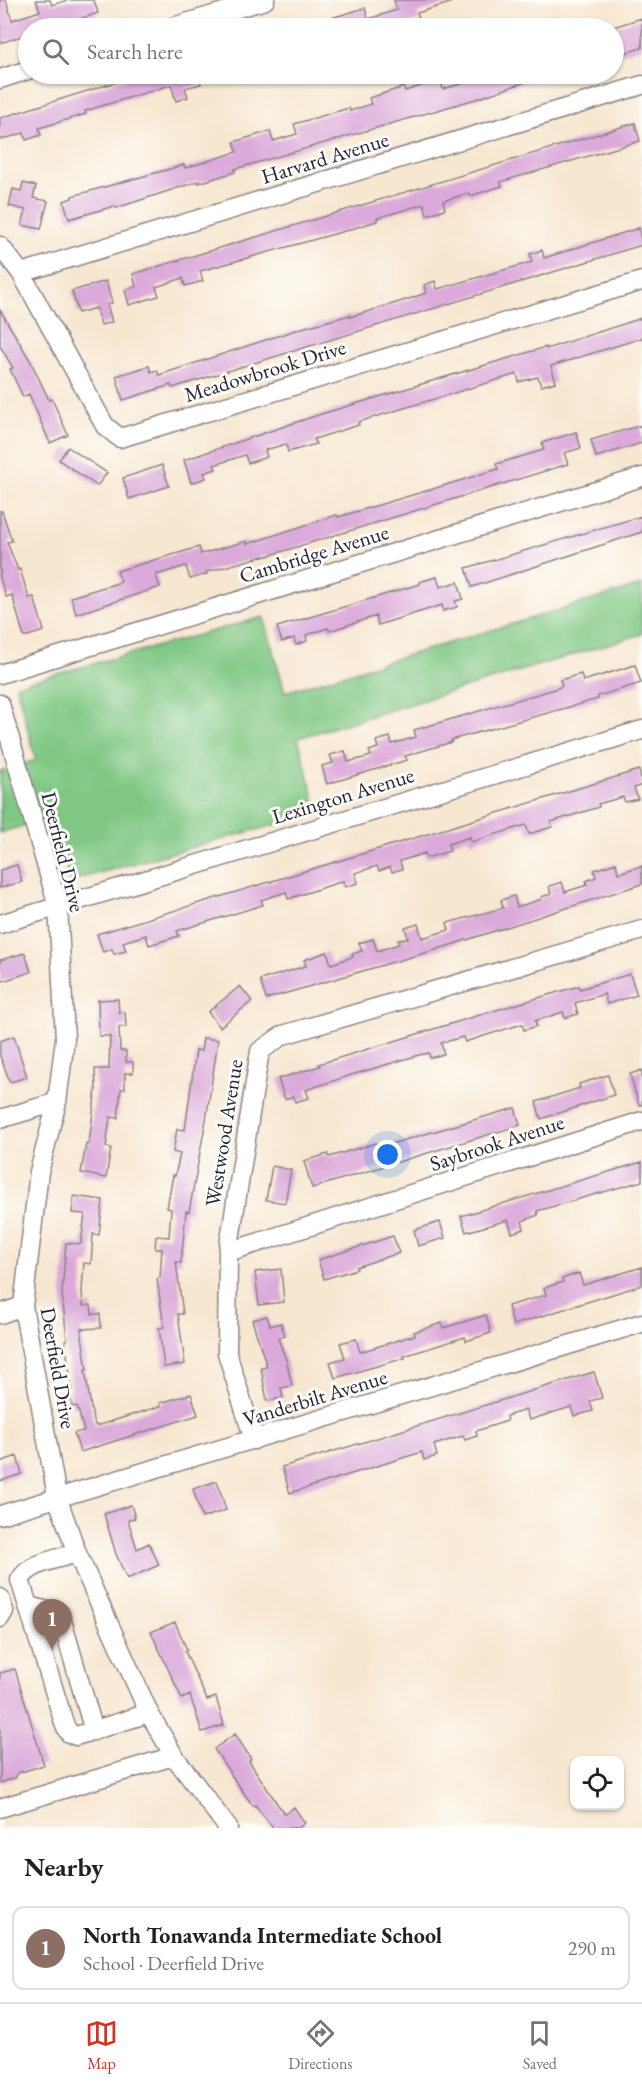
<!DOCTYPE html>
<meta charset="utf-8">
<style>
body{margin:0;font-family:"EB Garamond",serif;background:#f2f2f2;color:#202124}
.controls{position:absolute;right:18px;bottom:18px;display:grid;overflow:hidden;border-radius:12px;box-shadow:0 2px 4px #0004}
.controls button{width:54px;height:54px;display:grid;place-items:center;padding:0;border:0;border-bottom:2px solid #e0e0e0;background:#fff;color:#202124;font:30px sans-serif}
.you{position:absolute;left:388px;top:1155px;width:21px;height:21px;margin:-15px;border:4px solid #fff;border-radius:50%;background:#1a73e8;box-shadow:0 0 0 9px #1a73e833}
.badge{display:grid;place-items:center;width:39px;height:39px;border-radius:50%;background:#d93025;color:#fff;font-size:20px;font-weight:700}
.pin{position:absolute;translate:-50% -50px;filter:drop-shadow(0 2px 3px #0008)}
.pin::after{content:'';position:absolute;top:32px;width:21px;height:18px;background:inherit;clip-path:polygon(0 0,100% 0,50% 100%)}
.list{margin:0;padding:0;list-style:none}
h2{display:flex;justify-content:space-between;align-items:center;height:78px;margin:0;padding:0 24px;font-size:26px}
h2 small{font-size:20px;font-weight:400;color:#757577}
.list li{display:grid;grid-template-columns:39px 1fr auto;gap:18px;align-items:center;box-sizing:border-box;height:84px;margin:0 12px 12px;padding:0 12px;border:2px solid #e0e0e0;border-radius:12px}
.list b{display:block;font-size:22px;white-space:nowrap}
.list p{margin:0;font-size:20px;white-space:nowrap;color:#757577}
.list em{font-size:20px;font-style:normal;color:#757577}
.icon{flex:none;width:33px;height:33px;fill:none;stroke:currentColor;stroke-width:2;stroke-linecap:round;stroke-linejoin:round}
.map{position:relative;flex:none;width:642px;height:1828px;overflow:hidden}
.search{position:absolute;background:#fff;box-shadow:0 2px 4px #0004;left:18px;right:18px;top:18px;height:66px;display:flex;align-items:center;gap:15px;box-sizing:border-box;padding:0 21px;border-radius:33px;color:#757577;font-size:22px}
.sheet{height:174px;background:#fff}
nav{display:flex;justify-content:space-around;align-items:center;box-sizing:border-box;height:84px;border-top:2px solid #e0e0e0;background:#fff;font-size:16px;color:#757577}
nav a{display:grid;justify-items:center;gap:3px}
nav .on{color:#d93025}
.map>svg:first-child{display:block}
.green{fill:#7fc783;stroke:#50745f;stroke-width:1.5}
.building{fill:#dba9da}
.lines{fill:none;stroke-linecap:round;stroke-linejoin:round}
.minor-casing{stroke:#8c8486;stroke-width:21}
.minor{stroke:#fff;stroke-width:18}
.labels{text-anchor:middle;stroke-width:6;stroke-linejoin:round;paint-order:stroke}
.street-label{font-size:21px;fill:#22223b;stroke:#fdfcf7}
</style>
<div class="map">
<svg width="642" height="1828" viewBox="0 0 642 1828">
<rect width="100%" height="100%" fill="#fdfcf7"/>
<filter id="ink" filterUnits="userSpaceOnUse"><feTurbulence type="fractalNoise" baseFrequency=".0167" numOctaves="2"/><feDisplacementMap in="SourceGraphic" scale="12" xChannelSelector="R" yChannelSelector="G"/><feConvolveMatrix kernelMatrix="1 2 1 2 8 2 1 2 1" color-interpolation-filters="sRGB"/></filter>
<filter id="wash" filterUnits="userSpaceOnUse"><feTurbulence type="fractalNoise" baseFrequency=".008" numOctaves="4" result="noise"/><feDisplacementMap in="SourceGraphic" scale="24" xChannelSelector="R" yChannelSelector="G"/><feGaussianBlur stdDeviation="1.35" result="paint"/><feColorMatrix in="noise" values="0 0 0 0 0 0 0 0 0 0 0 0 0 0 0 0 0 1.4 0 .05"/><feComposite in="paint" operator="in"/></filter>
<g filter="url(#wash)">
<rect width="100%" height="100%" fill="#f7e7d1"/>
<!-- green -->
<path class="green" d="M 642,585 L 642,634 L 298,738 L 318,813 L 70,881 L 52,817 L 0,833 L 0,771 L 36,760 L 16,685 L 264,617 L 285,692 Z"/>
<g id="blocks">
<!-- building -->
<path class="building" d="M 0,0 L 6,0 L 12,20 L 40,11 L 36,0 L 50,0 L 52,5 L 68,0 L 94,0 L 98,13 L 58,26 L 59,28 L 28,28 L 28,34 L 0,43 Z
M 394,0 L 449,0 L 450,3 L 417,13 L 420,20 L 393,28 L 305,28 L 304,26 L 365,8 L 368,19 L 397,10 Z
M 642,18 L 642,48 L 621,54 L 613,27 Z
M 142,74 L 198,74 L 201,84 L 185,88 L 188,97 L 176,101 L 171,85 L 85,111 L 86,114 L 39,128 L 41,135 L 26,140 L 24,133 L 0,140 L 0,118 Z
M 485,74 L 542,74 L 543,76 L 479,98 L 235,169 L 235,172 L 199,183 L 199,181 L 116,208 L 115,206 L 69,219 L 64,201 L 72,198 L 72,196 L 184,165 L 185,168 L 237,152 L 234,142 L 270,131 L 273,141 L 297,134 L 294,124 L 349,108 L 350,111 L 371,104 L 369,98 L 404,87 L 405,91 L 440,80 L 443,89 L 486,77 Z
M 635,123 L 640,141 L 500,182 L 502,186 L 470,196 L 469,193 L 443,201 L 445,209 L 427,215 L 424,204 L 377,218 L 377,221 L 345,231 L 200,271 L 203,281 L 185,286 L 183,278 L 156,287 L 159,296 L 129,305 L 125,290 L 136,287 L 133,274 Z
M 23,183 L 36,186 L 33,198 L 48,201 L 41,229 L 22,225 L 26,210 L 9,206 L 13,189 L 21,191 Z
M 639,228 L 642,245 L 172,388 L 171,385 L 123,400 L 116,376 L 149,366 L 151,372 L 157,370 L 159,375 L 302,328 L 350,315 L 350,317 L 409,299 L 426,293 L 424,285 L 435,281 L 437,289 L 532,262 L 530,254 L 542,250 L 544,258 Z
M 106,281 L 112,303 L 107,304 L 112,322 L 101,325 L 96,308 L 78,313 L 72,291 Z
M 0,310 L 30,360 L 49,400 L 52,399 L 68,435 L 50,443 L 29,394 L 23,397 L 10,369 L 13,368 L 0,346 Z
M 642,318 L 642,338 L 551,366 L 556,382 L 541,386 L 538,377 L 519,382 L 517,374 L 358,422 L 359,425 L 314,439 L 316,444 L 288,452 L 286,444 L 265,450 L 267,457 L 248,463 L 245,455 L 214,465 L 216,469 L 204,473 L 206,478 L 191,483 L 184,460 L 318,415 L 546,347 L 546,349 Z
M 642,425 L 642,443 L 596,457 L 591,440 Z
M 576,432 L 581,448 L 564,453 L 568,464 L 264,557 L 264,556 L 206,572 L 207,574 L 190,579 L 186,566 L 156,575 L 160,587 L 76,614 L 71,597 L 121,582 L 117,571 L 199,547 L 201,554 L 247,541 L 247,544 L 337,515 L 338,517 L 436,488 L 498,469 L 496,464 L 544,450 L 542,443 Z
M 68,447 L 107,473 L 97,486 L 59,460 Z
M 162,465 L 169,486 L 129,499 L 123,478 Z
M 0,511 L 2,511 L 12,541 L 7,542 L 18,570 L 20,569 L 29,598 L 34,597 L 44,631 L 24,637 L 12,595 L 6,597 L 0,578 Z
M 642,516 L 642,532 L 472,587 L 466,568 Z
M 437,577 L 440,587 L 458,582 L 463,599 L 455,601 L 457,607 L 443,611 L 442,605 L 378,625 L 376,616 L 329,631 L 328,628 L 306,635 L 307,641 L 296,645 L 294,638 L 282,642 L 277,627 L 420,584 L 419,582 Z
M 635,665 L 641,683 L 598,696 L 598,699 L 451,740 L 452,742 L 405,756 L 407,760 L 327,784 L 322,766 L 333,763 L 330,755 L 345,751 L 348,762 L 371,756 L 369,751 L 378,748 L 376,741 L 390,737 L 392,744 L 416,737 L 414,730 L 555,689 L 562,686 L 560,680 L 581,674 L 583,681 Z
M 639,770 L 642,785 L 634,788 L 638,799 L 625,802 L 623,797 L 598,804 L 599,807 L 551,822 L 552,827 L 529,834 L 526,825 L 471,842 L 470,837 L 448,844 L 450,851 L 426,858 L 425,853 L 400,861 L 402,869 L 392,872 L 390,867 L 379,871 L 377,866 L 355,873 L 358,883 L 345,887 L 343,881 L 288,899 L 286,892 L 261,900 L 263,905 L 177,931 L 179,936 L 149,945 L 146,935 L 123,942 L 126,951 L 114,954 L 112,949 L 103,952 L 97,934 Z
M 616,863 L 618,873 L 642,866 L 642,884 L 435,950 L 266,999 L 260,980 L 306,966 L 304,960 L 327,952 L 331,964 L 353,957 L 352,954 L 362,951 L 359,943 L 373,939 L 377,951 L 399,944 L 398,940 L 408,938 L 405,928 L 418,924 L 422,938 L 449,930 L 447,923 L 503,908 L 501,900 L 514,896 L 517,907 L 542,899 L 541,897 L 551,894 L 549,886 L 562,882 L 565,892 L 587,885 L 586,881 L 596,877 L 594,870 Z
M 17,865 L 22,882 L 0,888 L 0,870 Z
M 25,953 L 31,972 L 0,982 L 0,960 Z
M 630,974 L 637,995 L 607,1004 L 604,994 L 575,1003 L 578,1014 L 565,1018 L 563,1012 L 535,1021 L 537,1026 L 524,1030 L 522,1024 L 465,1042 L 463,1037 L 441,1043 L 444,1054 L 430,1058 L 429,1053 L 419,1055 L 348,1076 L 306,1090 L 309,1098 L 295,1102 L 294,1096 L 285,1099 L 278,1079 L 320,1066 L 319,1064 L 493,1011 L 579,986 L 580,989 Z
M 240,986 L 252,1001 L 220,1027 L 208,1012 Z
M 118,999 L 119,1013 L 125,1012 L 126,1027 L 119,1027 L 120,1051 L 126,1051 L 126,1062 L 133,1062 L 133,1073 L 125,1073 L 125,1089 L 121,1089 L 118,1118 L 110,1117 L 106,1147 L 111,1148 L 106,1178 L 81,1173 L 86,1144 L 89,1144 L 96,1088 L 95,1069 L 109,1069 L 110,1036 L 99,1036 L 98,1000 Z
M 14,1036 L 27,1077 L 10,1082 L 0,1056 L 0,1041 Z
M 203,1038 L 218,1040 L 206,1120 L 189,1212 L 186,1211 L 181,1263 L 176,1262 L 183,1314 L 178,1314 L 185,1364 L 164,1367 L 159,1328 L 164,1327 L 157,1279 L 160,1278 L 162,1249 L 155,1249 L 156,1236 L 169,1237 L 171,1209 L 167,1208 L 173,1175 L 175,1176 L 180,1154 L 173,1152 L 177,1129 L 185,1130 L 196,1050 L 201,1051 Z
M 642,1070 L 642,1105 L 639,1105 L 630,1074 Z
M 608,1075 L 614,1095 L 541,1119 L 536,1102 L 580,1088 L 579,1084 Z
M 515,1108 L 520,1125 L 312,1188 L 304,1161 L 328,1154 L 329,1157 L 376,1143 L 377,1148 Z
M 642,1162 L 642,1181 L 537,1211 L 538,1215 L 522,1221 L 524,1229 L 512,1233 L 508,1220 L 466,1232 L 461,1216 Z
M 272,1166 L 291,1170 L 285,1203 L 266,1200 Z
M 74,1196 L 103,1200 L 99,1235 L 93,1234 L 91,1264 L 84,1263 L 82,1290 L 83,1306 L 91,1305 L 92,1314 L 100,1314 L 101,1328 L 81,1329 L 87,1370 L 85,1370 L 93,1420 L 96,1426 L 161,1406 L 160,1403 L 191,1394 L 198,1415 L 80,1452 L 74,1433 L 84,1431 L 77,1406 L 72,1407 L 70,1391 L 72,1390 L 65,1340 L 67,1340 L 62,1294 L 66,1243 L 81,1244 L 85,1214 L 72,1213 Z
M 440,1222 L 445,1238 L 418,1246 L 414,1230 Z
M 393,1236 L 399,1253 L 356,1267 L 357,1269 L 324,1279 L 318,1260 Z
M 642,1267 L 642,1285 L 513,1325 L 508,1306 L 546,1295 L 544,1288 L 563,1282 L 562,1279 L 579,1273 L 583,1285 Z
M 281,1269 L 284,1302 L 259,1305 L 255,1272 Z
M 486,1315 L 491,1333 L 466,1341 L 465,1337 L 404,1356 L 405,1358 L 335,1378 L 330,1362 L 345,1358 L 340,1343 L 356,1339 L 360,1352 L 415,1335 L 414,1332 L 442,1323 L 443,1328 Z
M 267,1316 L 270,1326 L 281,1323 L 285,1336 L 278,1338 L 287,1363 L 292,1386 L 281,1388 L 283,1398 L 267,1401 L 261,1368 L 267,1367 L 252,1320 Z
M 594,1372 L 602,1398 L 590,1401 L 593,1411 L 574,1416 L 571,1407 L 529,1420 L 526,1410 L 506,1416 L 507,1421 L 476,1431 L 477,1436 L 465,1440 L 463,1436 L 434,1445 L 437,1456 L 424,1460 L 422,1452 L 290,1493 L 282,1467 Z
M 17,1456 L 22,1474 L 0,1481 L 0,1462 Z
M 217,1481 L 226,1510 L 202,1518 L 193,1489 Z
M 131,1505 L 135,1518 L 128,1520 L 137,1549 L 149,1543 L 159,1565 L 127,1579 L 116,1554 L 104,1514 Z
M 175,1622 L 187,1650 L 185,1651 L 207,1700 L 216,1697 L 224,1725 L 202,1732 L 190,1695 L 182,1699 L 151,1632 Z
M 15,1669 L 44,1765 L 18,1773 L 15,1778 L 0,1783 L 0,1673 Z
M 235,1734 L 251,1759 L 249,1761 L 278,1805 L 285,1814 L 294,1807 L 305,1823 L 298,1828 L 273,1828 L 255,1805 L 253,1806 L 230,1773 L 214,1749 Z"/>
</g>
</g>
<g filter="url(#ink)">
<use href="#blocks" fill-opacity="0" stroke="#8c8486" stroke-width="1.5"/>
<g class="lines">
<!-- minor casing -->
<g class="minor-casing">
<path id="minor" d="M 169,28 L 265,0
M 0,79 L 28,70
M 0,246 L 21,273 L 105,426 L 120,438 L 642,281
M 21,273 L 642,85
M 0,674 L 642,477
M 0,704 L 58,906 L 65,1039 L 57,1102 L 39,1172 L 23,1306 L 57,1497 L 77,1553 L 149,1713 L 174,1756 L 228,1828
M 0,924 L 642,730
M 0,1119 L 57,1102
M 228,1252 L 642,1121
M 0,1314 L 23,1306
M 254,1440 L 227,1353 L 228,1252 L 260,1051 L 283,1035 L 642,930
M 0,1515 L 642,1323
M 77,1553 C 59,1559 30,1562 20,1580 L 65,1726 L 69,1733 L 76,1736 L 149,1713
M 0,1598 L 4,1611 L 0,1618
M 28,1606 L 60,1614 L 94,1731
M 0,1808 L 174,1756"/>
</g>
<!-- minor -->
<use href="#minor" class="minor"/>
</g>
</g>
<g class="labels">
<!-- street labels -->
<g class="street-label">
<text transform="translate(325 158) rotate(-17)" y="7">Harvard Avenue</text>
<text transform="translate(265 371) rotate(-17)" y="7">Meadowbrook Drive</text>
<text transform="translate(314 554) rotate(-17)" y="7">Cambridge Avenue</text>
<text transform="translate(343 796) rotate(-17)" y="7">Lexington Avenue</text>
<text transform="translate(63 852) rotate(76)" y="7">Deerfield Drive</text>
<text transform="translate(224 1133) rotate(-81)" y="7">Westwood Avenue</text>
<text transform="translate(497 1143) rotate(-18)" y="7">Saybrook Avenue</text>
<text transform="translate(58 1368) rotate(80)" y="7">Deerfield Drive</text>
<text transform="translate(315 1398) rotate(-17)" y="7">Vanderbilt Avenue</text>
</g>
</g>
</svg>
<div class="controls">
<button><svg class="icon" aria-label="locate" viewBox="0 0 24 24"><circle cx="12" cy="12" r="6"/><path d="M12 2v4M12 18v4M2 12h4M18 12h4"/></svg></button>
</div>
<div class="you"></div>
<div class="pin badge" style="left:52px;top:1649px;background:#8d6e63">1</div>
<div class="search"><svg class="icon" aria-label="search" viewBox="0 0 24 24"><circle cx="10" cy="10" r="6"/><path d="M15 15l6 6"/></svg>Search here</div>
</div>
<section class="sheet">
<h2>Nearby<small></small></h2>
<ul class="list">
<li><span class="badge" style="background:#8d6e63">1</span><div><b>North Tonawanda Intermediate School</b><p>School · Deerfield Drive</p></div><em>290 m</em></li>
</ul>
</section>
<nav>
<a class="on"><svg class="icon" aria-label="map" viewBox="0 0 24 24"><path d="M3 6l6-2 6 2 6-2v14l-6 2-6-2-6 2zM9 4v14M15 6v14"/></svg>Map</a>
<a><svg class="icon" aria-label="directions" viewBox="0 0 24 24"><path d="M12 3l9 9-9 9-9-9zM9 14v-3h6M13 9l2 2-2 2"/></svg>Directions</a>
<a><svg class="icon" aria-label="saved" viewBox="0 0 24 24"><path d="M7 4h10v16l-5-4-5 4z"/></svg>Saved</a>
</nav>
